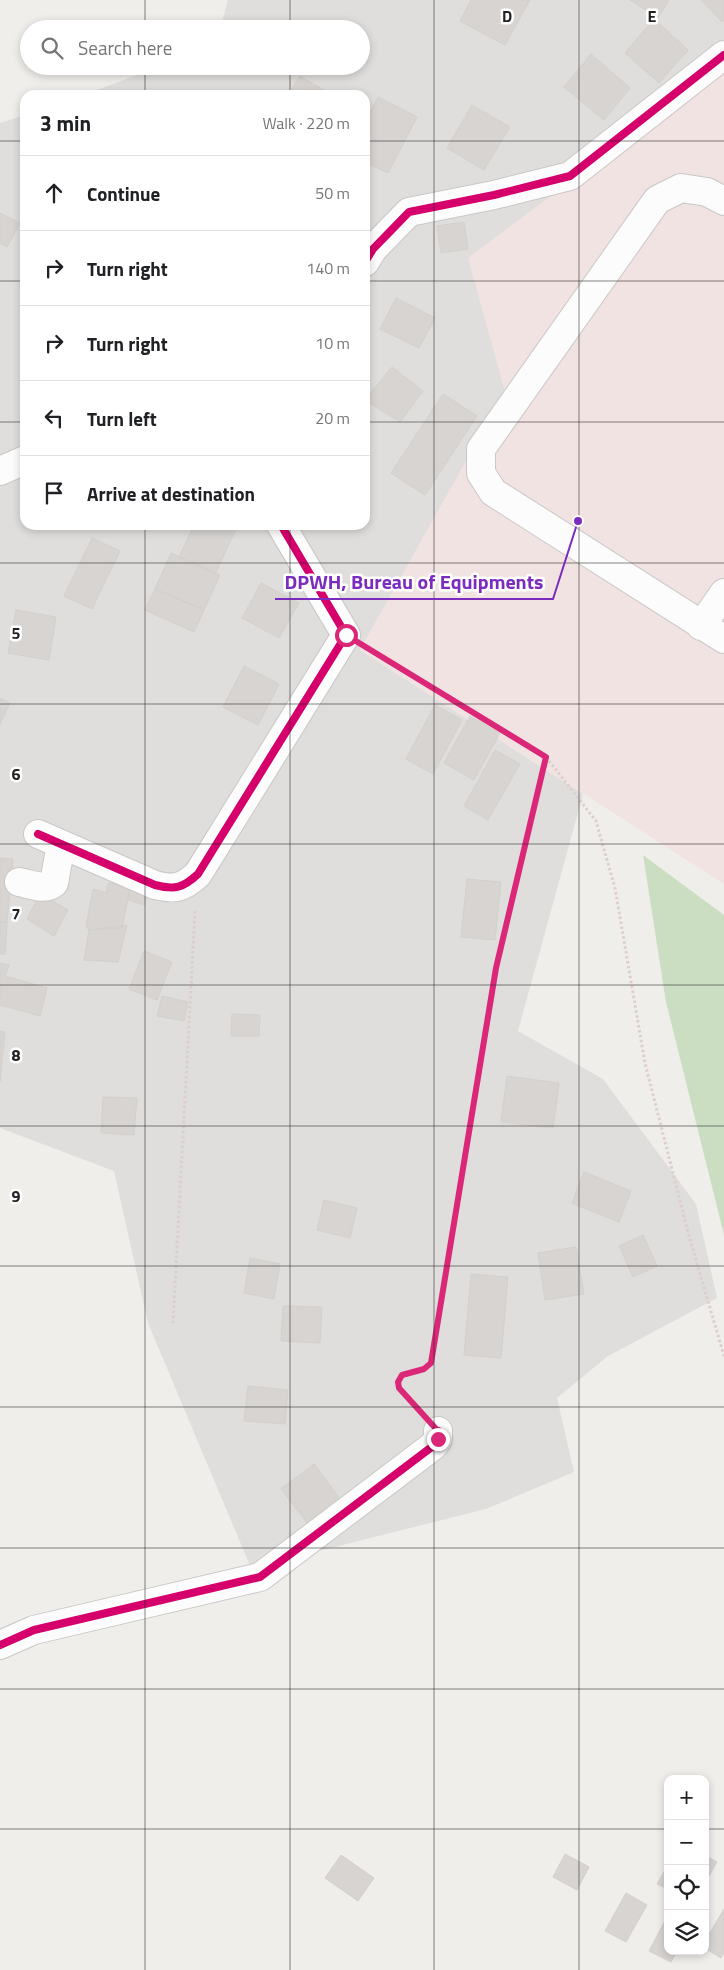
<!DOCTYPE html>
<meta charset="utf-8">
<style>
body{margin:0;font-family:"Titillium Web",sans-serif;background:#f6f6f6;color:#202124}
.controls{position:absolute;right:15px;bottom:15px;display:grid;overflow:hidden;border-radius:10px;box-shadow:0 2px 8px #0003}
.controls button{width:45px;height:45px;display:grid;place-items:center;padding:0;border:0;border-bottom:1px solid #e0e0e0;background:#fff;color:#202124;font:25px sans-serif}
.stop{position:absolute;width:15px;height:15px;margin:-11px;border:4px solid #db2777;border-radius:50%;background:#fff}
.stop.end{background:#db2777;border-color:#fff;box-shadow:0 1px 5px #0008}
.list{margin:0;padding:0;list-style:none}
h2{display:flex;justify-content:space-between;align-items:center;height:65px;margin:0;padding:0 20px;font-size:21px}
h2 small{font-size:16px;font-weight:400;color:#757577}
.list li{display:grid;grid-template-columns:32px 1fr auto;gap:15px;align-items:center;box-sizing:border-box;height:75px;padding:0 20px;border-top:1px solid #e0e0e0}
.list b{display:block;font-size:19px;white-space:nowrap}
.list em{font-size:16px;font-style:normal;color:#757577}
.icon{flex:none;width:28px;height:28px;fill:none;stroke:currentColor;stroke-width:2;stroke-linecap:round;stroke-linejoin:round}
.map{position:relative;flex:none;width:724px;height:1970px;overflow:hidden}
.search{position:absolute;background:#fff;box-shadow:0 2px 8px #0003;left:20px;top:20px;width:350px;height:55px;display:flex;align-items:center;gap:12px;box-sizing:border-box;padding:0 18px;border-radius:28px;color:#757577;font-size:19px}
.panel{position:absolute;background:#fff;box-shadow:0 2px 8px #0003;left:20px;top:90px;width:350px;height:440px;border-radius:15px}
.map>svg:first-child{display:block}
.residential{fill:#dfdedc}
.commercial{fill:#f1e3e1}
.forest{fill:#cbdec1}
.building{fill:#d7d4d2;stroke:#d3d0cc}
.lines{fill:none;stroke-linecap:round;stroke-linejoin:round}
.minor-casing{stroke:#c9c8c7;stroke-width:30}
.path{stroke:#dccecd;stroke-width:3;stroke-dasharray:2.5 2.5;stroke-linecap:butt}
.minor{stroke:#fdfcfc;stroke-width:28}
.cycleway-casing{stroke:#fff;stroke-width:11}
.cycleway{stroke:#d6006c;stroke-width:8}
.route{stroke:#db2777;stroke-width:6}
.grid{fill:none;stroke:#222;stroke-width:1;stroke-opacity:0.55}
.grid-label{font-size:16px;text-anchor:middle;font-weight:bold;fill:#222;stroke:#fff;stroke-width:5;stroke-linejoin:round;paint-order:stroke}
.leader{fill:none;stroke:#7b2cbf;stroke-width:2}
.callout-dot{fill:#7b2cbf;stroke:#fff;stroke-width:2}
.callout-label{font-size:20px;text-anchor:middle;font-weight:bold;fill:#7b2cbf;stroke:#fff;stroke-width:5;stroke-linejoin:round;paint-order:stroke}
</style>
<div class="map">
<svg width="724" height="1970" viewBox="0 0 724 1970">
<rect width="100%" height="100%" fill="#f0eeeb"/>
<!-- residential -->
<path class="residential" d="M 228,0 L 724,0 L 724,65 L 505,392 L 360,650 L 583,794 L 518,1031 L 603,1079 L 696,1204 L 717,1298 L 608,1356 L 557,1398 L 574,1472 L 486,1509 L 251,1568 L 148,1323 L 114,1171 L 0,1128 L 0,123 L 25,115 L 25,525 L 365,525 L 365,95 L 83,95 L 162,66 L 361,66 L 361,29 L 220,29 Z"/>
<!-- commercial -->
<path class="commercial" d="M 724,66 L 724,884 L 360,650 L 505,392 L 468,258 Z"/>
<!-- forest -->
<path class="forest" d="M 643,855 L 724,915 L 724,1235 L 666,1002 Z"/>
<!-- building -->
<path class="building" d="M 471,0 L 530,0 L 505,45 L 460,21 Z
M 630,0 L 669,0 L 658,18 Z
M 701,0 L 724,0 L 724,20 L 722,22 Z
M 654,19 L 688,50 L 659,83 L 625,53 Z
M 591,54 L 630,88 L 604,120 L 564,87 Z
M 300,76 L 332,95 L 288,95 Z
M 378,97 L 417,117 L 388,173 L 365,162 L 365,122 Z
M 472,105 L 510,127 L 484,170 L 447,148 Z
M 0,213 L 20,223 L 7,247 L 0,243 Z
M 464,222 L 468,249 L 441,253 L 437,226 Z
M 396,298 L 435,318 L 419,348 L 380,329 Z
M 392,367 L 423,391 L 400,422 L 365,400 Z
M 443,394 L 477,416 L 425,495 L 391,473 Z
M 194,525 L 238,525 L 215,574 L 179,557 Z
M 92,538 L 120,551 L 92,609 L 64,596 Z
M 171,553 L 220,575 L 204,610 L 155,589 Z
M 261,583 L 299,603 L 279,638 L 242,618 Z
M 155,589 L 204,610 L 194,632 L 145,610 Z
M 16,610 L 56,617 L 49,660 L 8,653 Z
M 244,666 L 279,684 L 258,725 L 223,707 Z
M 0,698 L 10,703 L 0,724 Z
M 435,705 L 462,720 L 433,774 L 406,759 Z
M 470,716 L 500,733 L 474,780 L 444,763 Z
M 495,750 L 520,764 L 488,820 L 464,806 Z
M 0,858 L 13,859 L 7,922 L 0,922 Z
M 467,879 L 501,882 L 495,940 L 461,937 Z
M 109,883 L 130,888 L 122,928 L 89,930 L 86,926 L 93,889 L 106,893 Z
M 130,888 L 147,891 L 145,905 L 128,900 Z
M 40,894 L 68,910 L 54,936 L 27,919 Z
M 0,922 L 7,922 L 5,954 L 0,954 Z
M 127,925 L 118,962 L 84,960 L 89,930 Z
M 144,951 L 172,962 L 157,1000 L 129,989 Z
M 0,963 L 9,965 L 5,976 L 47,988 L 40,1016 L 0,1005 Z
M 162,996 L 188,1002 L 184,1021 L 157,1016 Z
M 232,1014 L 260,1015 L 259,1036 L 231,1036 Z
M 0,1031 L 5,1032 L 0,1082 Z
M 507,1076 L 559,1083 L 553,1128 L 501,1122 Z
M 103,1097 L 137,1098 L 134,1135 L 101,1133 Z
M 584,1172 L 631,1191 L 619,1222 L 572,1203 Z
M 324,1200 L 357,1208 L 350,1238 L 317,1230 Z
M 643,1235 L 657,1266 L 633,1277 L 619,1246 Z
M 576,1247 L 584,1294 L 545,1300 L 538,1253 Z
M 250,1258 L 280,1264 L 274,1299 L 244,1293 Z
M 471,1274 L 508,1277 L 501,1358 L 464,1355 Z
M 283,1306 L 322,1307 L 320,1343 L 281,1341 Z
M 248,1386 L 288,1390 L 285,1424 L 244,1421 Z
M 314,1464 L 343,1503 L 311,1528 L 281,1489 Z
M 565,1854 L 589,1867 L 577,1890 L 553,1877 Z
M 341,1855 L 374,1878 L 358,1901 L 325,1878 Z
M 705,1855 L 717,1862 L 705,1883 Z
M 668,1865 L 668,1889 L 657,1884 Z
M 626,1893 L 647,1905 L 626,1942 L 605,1931 Z
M 724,1909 L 724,1952 L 721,1958 L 705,1948 L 705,1941 Z
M 668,1915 L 668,1951 L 677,1951 L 671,1962 L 649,1951 Z"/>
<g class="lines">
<!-- minor casing -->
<g class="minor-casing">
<path id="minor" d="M 724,201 L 707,192 L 681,188 L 657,200 L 481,449 L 481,473 L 493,492 L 724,639
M 365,262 L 373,249 L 409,212 L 494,195 L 570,176 L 724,55
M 0,471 L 25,460
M 701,626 L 724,593
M 38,834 L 155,885 C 175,890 183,888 198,874 L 346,635 L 281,525
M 19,882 C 30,884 45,891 54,883 L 61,844
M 0,1645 L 34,1630 L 260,1577 L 433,1446 L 438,1439 L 438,1431"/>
</g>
<!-- path -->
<path class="path" d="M 371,650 L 546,757 L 596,821 L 615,888 L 645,1063 L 689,1236 L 724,1356
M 173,1323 L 195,911
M 420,1411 C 409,1400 394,1391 402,1375 L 424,1369 L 431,1363 L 496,968 L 546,758"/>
<!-- minor -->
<use href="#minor" class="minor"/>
<!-- cycleway casing -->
<g class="cycleway-casing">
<path id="cycleway" d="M 365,262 L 373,249 L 409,212 L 494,195 L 570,176 L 724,55
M 38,834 L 155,885 C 175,890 183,888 198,874 L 346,635 L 281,525
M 0,1645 L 34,1630 L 260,1577 L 433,1446 L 438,1439 L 438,1431"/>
</g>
<!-- cycleway -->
<use href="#cycleway" class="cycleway"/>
</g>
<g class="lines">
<!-- route -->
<path class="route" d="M 346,635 L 546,757 L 496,968 L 431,1363 L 424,1369 L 402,1375 L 398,1382 L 399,1388 L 438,1431 L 438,1439"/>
</g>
<!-- grid -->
<path class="grid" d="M 145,0 L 145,29M 290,0 L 290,29M 434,0 L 434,1970M 579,0 L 579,1970M 145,66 L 145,95M 290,66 L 290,95M 0,141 L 25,141M 365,141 L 724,141M 0,281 L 25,281M 365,281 L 724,281M 0,422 L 25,422M 365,422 L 724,422M 145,525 L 145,1970M 290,525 L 290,1970M 0,563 L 724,563M 0,704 L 724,704M 0,844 L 724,844M 0,985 L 724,985M 0,1126 L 724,1126M 0,1266 L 724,1266M 0,1407 L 724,1407M 0,1548 L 724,1548M 0,1689 L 724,1689M 0,1829 L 668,1829M 705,1829 L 724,1829"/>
<g class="grid-label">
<text x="507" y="22">D</text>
<text x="652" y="22">E</text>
<text x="16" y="639">5</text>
<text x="16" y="780">6</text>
<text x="16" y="920">7</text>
<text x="16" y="1061">8</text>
<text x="16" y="1202">9</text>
</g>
<!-- callouts -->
<path class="leader" d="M578 521L553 599H275"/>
<circle class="callout-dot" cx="578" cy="521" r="5"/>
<g class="callout-label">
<text x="414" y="589">DPWH, Bureau of Equipments</text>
</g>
</svg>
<div class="controls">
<button>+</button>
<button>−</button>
<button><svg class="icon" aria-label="locate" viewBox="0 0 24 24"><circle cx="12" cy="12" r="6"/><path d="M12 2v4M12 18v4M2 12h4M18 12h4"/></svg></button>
<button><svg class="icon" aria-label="layers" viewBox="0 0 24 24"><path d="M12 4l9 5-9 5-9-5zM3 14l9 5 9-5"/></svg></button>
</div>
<div class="stop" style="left:346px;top:635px"></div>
<div class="stop end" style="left:438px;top:1439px"></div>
<div class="search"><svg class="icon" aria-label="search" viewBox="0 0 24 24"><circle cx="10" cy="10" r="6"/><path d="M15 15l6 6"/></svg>Search here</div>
<section class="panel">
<h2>3 min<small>Walk · 220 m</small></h2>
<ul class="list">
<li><svg class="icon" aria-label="ahead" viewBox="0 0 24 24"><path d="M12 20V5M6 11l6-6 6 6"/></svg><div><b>Continue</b></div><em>50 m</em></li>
<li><svg class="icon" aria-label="right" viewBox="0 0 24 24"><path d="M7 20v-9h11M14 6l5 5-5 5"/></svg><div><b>Turn right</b></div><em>140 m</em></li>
<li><svg class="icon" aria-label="right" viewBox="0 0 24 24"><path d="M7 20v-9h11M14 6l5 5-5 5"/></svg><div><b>Turn right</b></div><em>10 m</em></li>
<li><svg class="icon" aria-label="left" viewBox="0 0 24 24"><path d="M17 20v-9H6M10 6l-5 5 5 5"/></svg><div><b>Turn left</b></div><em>20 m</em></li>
<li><svg class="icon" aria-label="arrive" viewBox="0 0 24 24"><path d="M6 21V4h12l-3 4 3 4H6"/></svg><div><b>Arrive at destination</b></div></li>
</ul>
</section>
</div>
